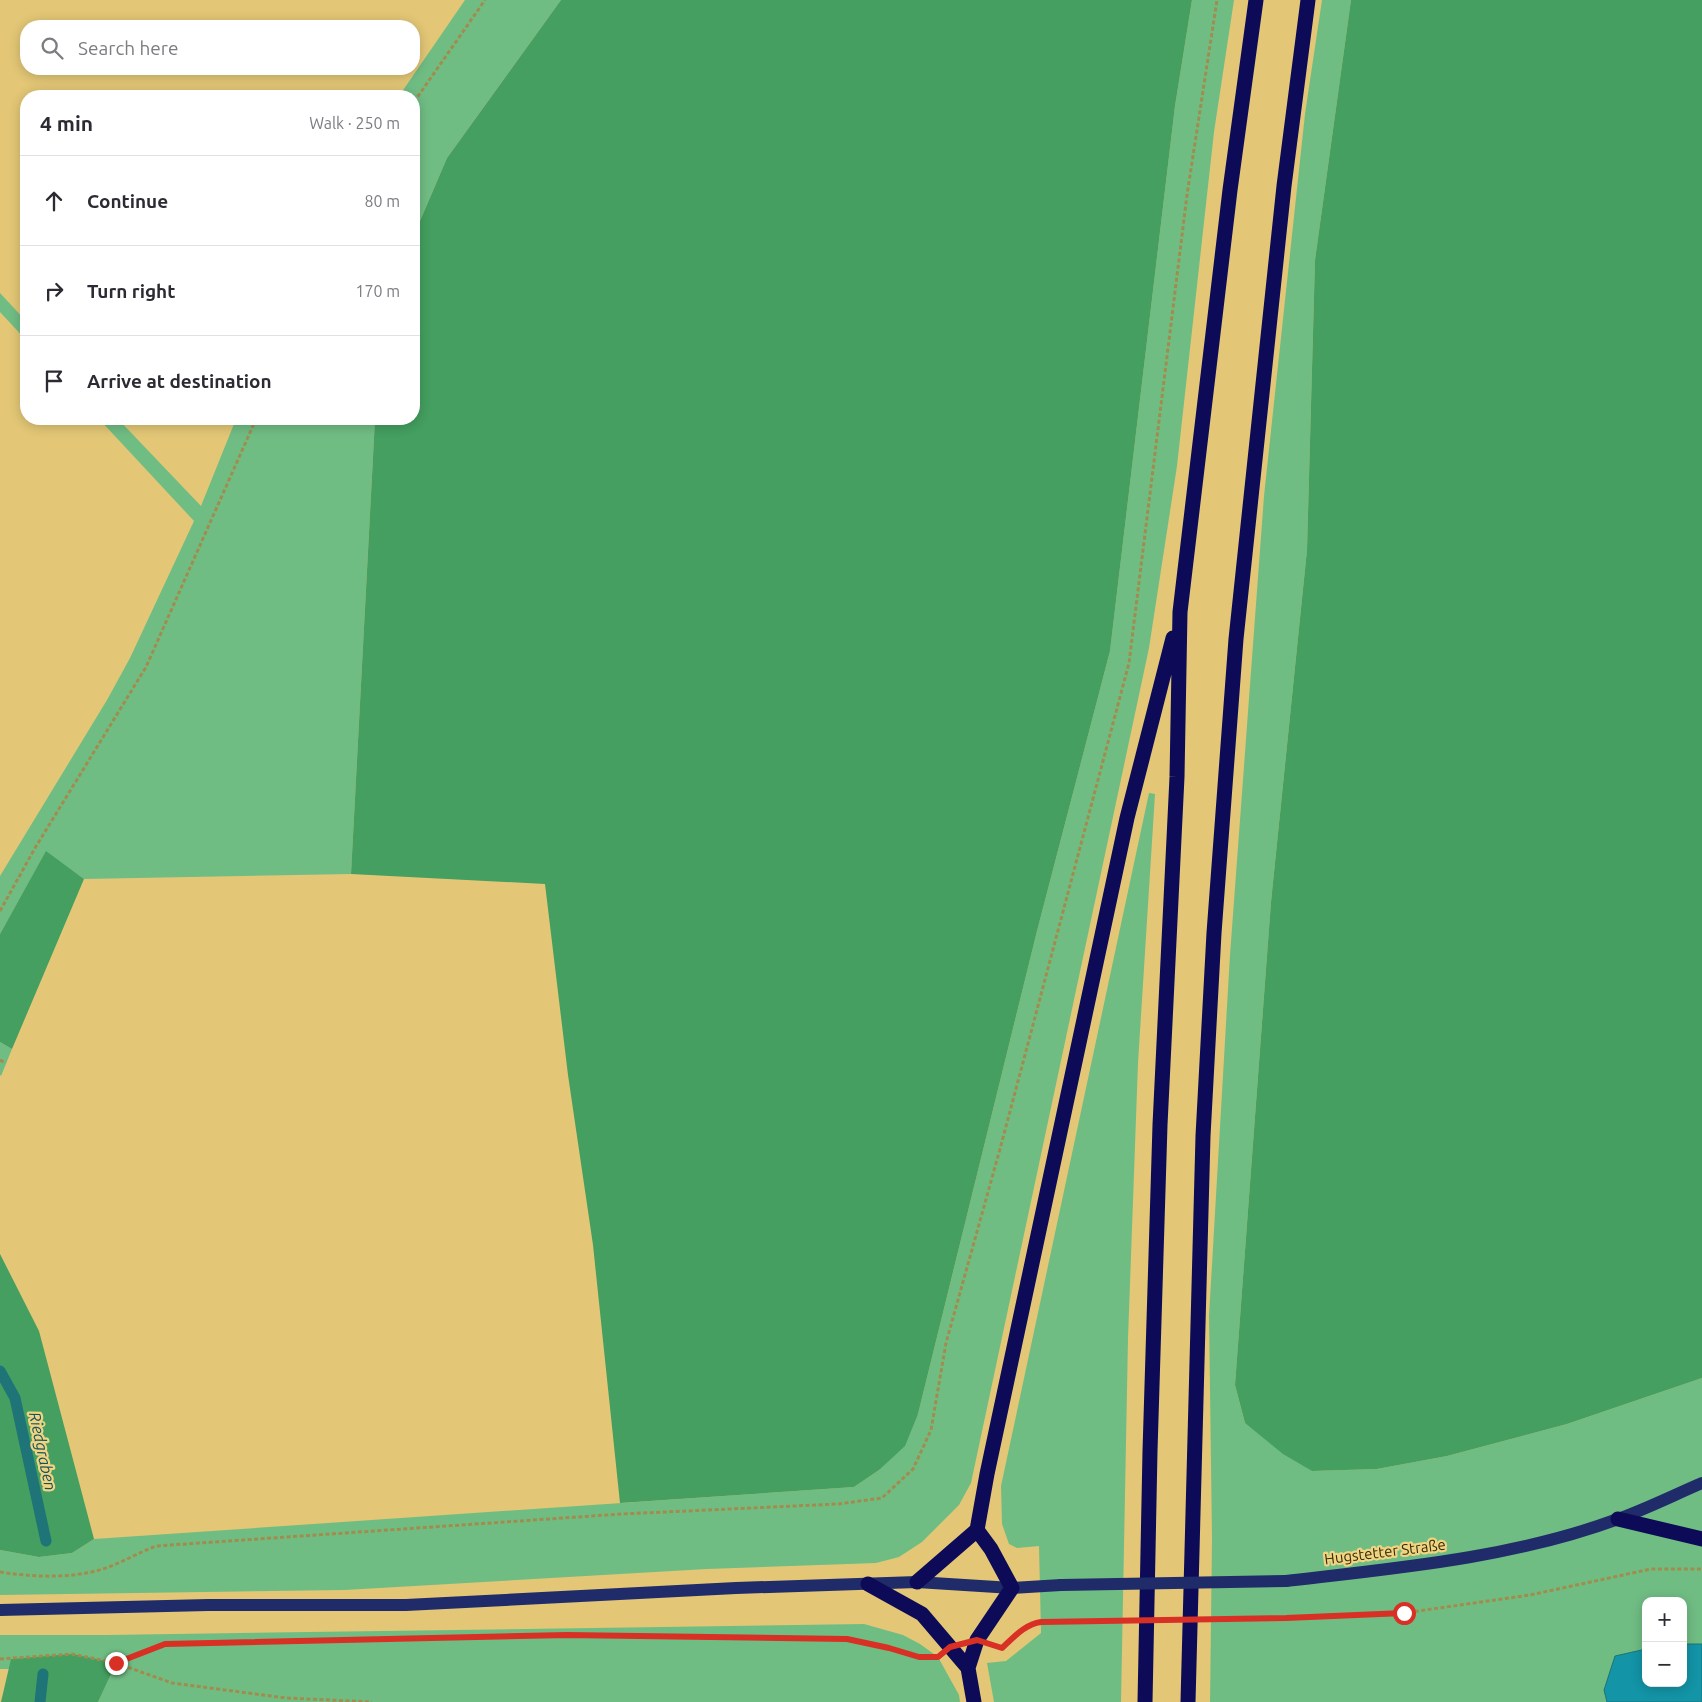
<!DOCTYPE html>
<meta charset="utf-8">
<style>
body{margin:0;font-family:Ubuntu,sans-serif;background:#f7f7f7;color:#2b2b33}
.controls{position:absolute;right:15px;bottom:15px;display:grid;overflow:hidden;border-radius:10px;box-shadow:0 2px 12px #0003}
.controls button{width:45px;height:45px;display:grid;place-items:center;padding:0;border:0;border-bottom:1px solid #e1e1e2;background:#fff;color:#2b2b33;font:25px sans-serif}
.stop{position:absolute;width:15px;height:15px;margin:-11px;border:4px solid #d93025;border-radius:50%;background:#fff}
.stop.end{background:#d93025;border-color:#fff;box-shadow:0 1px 5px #0008}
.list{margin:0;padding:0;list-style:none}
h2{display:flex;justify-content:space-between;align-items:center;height:65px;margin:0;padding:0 20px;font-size:21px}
h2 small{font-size:16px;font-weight:400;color:#7c7c81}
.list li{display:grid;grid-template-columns:32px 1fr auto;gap:15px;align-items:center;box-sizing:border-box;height:90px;padding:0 20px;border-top:1px solid #e1e1e2}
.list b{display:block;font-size:19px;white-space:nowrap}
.list em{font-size:16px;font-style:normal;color:#7c7c81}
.icon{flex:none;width:28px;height:28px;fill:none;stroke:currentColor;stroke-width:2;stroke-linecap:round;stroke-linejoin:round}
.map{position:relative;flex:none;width:1702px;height:1702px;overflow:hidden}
.search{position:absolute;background:#fff;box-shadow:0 2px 12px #0003;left:20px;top:20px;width:400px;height:55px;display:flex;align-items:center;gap:12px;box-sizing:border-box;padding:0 18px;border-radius:20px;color:#7c7c81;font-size:19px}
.panel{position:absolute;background:#fff;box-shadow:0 2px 12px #0003;left:20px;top:90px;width:400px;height:335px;border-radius:20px}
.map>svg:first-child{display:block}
.green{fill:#70bd84;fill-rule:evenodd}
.forest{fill:#449f60}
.water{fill:#1394a7;stroke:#1e7477}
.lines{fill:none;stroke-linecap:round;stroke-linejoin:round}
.stream{stroke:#1e7477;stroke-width:11}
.path{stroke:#a28c4d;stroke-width:3;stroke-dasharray:4 2.5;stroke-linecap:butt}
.major{stroke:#202c6a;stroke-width:12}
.highway{stroke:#0d0b58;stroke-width:15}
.path-bridge{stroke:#a28c4d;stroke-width:3;stroke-dasharray:4 2.5;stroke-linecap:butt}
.major-bridge{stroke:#202c6a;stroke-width:12}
.route{stroke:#d93025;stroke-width:6}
.labels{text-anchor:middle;stroke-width:4.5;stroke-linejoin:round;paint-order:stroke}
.street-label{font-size:15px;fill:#362b08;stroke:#f0d482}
.water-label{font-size:16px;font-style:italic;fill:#13535d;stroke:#f0d482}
</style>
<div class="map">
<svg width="1702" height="1702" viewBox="0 0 1702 1702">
<rect width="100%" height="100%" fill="#e3c776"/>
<!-- green -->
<path class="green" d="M 465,0 L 561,0 L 447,158 L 414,235 L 414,96 L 399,96 Z
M 1192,0 L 1234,0 L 1214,132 L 1177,466 L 1149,648 L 971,1483 L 959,1505 L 922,1542 L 899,1557 L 876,1563 L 707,1569 L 345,1590 L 0,1595 L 0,1550 L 39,1557 L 72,1553 L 94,1539 L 854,1487 L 879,1470 L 918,1414 L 1037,931 L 1110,651 L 1175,106 Z
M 1322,0 L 1351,0 L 1315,260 L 1307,550 L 1271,902 L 1235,1385 L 1245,1423 L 1312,1471 L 1377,1469 L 1447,1456 L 1567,1424 L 1702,1378 L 1702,1702 L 1210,1702 L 1212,1538 L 1209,1316 L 1230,955 L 1264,496 L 1305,114 ZM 1646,1601 L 1683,1601 L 1683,1683 L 1646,1683 Z
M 0,293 L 26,321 L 26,340 L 0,312 Z
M 99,419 L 118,419 L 201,506 L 236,419 L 375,419 L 351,874 L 84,879 L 46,852 L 0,934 L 0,876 L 107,700 L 130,658 L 194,521 Z
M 1149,793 L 1155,794 L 1138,1063 L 1128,1339 L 1121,1702 L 994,1702 L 987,1663 L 1006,1661 L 1041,1633 L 1039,1546 L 1017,1548 L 1009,1544 L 1002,1524 L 1001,1486 Z
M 0,1042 L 12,1049 L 1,1076 L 0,1075 Z
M 864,1624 L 903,1635 L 920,1644 L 938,1657 L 959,1695 L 960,1702 L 98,1702 L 109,1677 L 9,1669 L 0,1669 L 0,1635 L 107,1635 Z"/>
<!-- forest -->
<path class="forest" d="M 561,0 L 1192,0 L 1175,106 L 1110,651 L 1037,931 L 918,1414 L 905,1446 L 879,1470 L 854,1487 L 620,1503 L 593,1245 L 568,1075 L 545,884 L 351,874 L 375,419 L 414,419 L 414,235 L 447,158 Z
M 1351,0 L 1702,0 L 1702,1378 L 1567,1424 L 1447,1456 L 1377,1469 L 1312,1471 L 1283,1454 L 1245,1423 L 1235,1385 L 1271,902 L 1307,550 L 1315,260 Z
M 46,851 L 84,879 L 12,1049 L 0,1042 L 0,934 Z
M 0,1254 L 39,1331 L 94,1539 L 72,1553 L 39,1557 L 0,1550 Z
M 72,1654 L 116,1663 L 98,1702 L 1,1702 L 11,1659 Z"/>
<!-- water -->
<path class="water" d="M 1683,1644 L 1702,1644 L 1702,1702 L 1607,1702 L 1604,1690 L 1615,1656 L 1646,1649 L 1646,1683 L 1683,1683 Z"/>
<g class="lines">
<!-- stream -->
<path class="stream" d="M 0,1371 L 15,1398 L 46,1541
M 40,1702 L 43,1674"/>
<!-- path -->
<path class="path" d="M 414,102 L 485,0
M 0,911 L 35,848 L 146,667 L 256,419
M 0,1060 L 6,1063
M 0,1572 C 33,1577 70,1579 103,1569 C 121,1563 138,1553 156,1546 L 621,1514 L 838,1504 L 882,1498 L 913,1469 L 931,1430 L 946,1343 L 1000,1149 L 1129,663 L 1187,195 L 1217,0
M 1285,1618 L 1404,1613 L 1530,1595 L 1651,1569 L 1702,1569
M 1011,1640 L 1019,1632 L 1035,1623
M 0,1659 L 72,1654 L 116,1663 L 172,1683 L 286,1698 L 372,1702
M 116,1663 L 165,1644 L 567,1635 L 847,1639 L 889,1647 L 919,1657 L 924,1657"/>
<!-- major -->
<path class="major" d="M 1286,1581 C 1398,1568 1512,1558 1618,1519 C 1646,1509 1674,1495 1702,1483
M 0,1610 L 208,1605 L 406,1605 L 736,1588 L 917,1582 L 1012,1588 L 1061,1585"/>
<!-- highway -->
<path class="highway" d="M 1618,1519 L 1702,1539
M 917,1582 L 977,1530 L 987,1474 L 1127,818 L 1173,638
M 868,1584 L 922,1614 L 968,1668 L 974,1702
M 968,1668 L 977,1640 L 1012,1588 L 991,1549 L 977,1530
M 1145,1702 L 1150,1451 L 1160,1125 L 1177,777 L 1180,612 L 1230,190 L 1256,0
M 1188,1702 L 1203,1136 L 1214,933 L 1236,639 L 1284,186 L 1308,0"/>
<!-- path-bridge -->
<path class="path-bridge" d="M 1035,1623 L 1285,1618"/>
<!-- major-bridge -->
<path class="major-bridge" d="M 1061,1585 L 1286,1581"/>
</g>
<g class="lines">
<!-- route -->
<path class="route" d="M 116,1663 L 165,1644 L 567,1635 L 847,1639 L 889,1648 L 919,1657 L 938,1657 L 950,1647 L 977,1640 L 1002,1648 C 1013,1638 1025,1624 1041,1622 L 1286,1618 L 1404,1613"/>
</g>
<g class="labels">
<!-- street labels -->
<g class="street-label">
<text transform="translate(1385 1552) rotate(-7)" y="5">Hugstetter Straße</text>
</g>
<!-- water labels -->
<g class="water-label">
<text transform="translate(43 1451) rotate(78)" y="6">Riedgraben</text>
</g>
</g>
</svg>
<div class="controls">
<button>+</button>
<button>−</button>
</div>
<div class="stop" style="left:1404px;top:1613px"></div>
<div class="stop end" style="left:116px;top:1663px"></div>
<div class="search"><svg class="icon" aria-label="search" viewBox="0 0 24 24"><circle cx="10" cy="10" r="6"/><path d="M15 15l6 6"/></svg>Search here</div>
<section class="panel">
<h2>4 min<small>Walk · 250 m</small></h2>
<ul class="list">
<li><svg class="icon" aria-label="ahead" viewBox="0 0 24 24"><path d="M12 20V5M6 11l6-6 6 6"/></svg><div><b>Continue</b></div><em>80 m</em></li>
<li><svg class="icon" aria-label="right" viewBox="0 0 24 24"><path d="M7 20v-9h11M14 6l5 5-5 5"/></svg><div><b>Turn right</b></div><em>170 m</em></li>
<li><svg class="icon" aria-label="arrive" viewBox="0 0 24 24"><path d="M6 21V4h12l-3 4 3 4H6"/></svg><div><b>Arrive at destination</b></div></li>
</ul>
</section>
</div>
